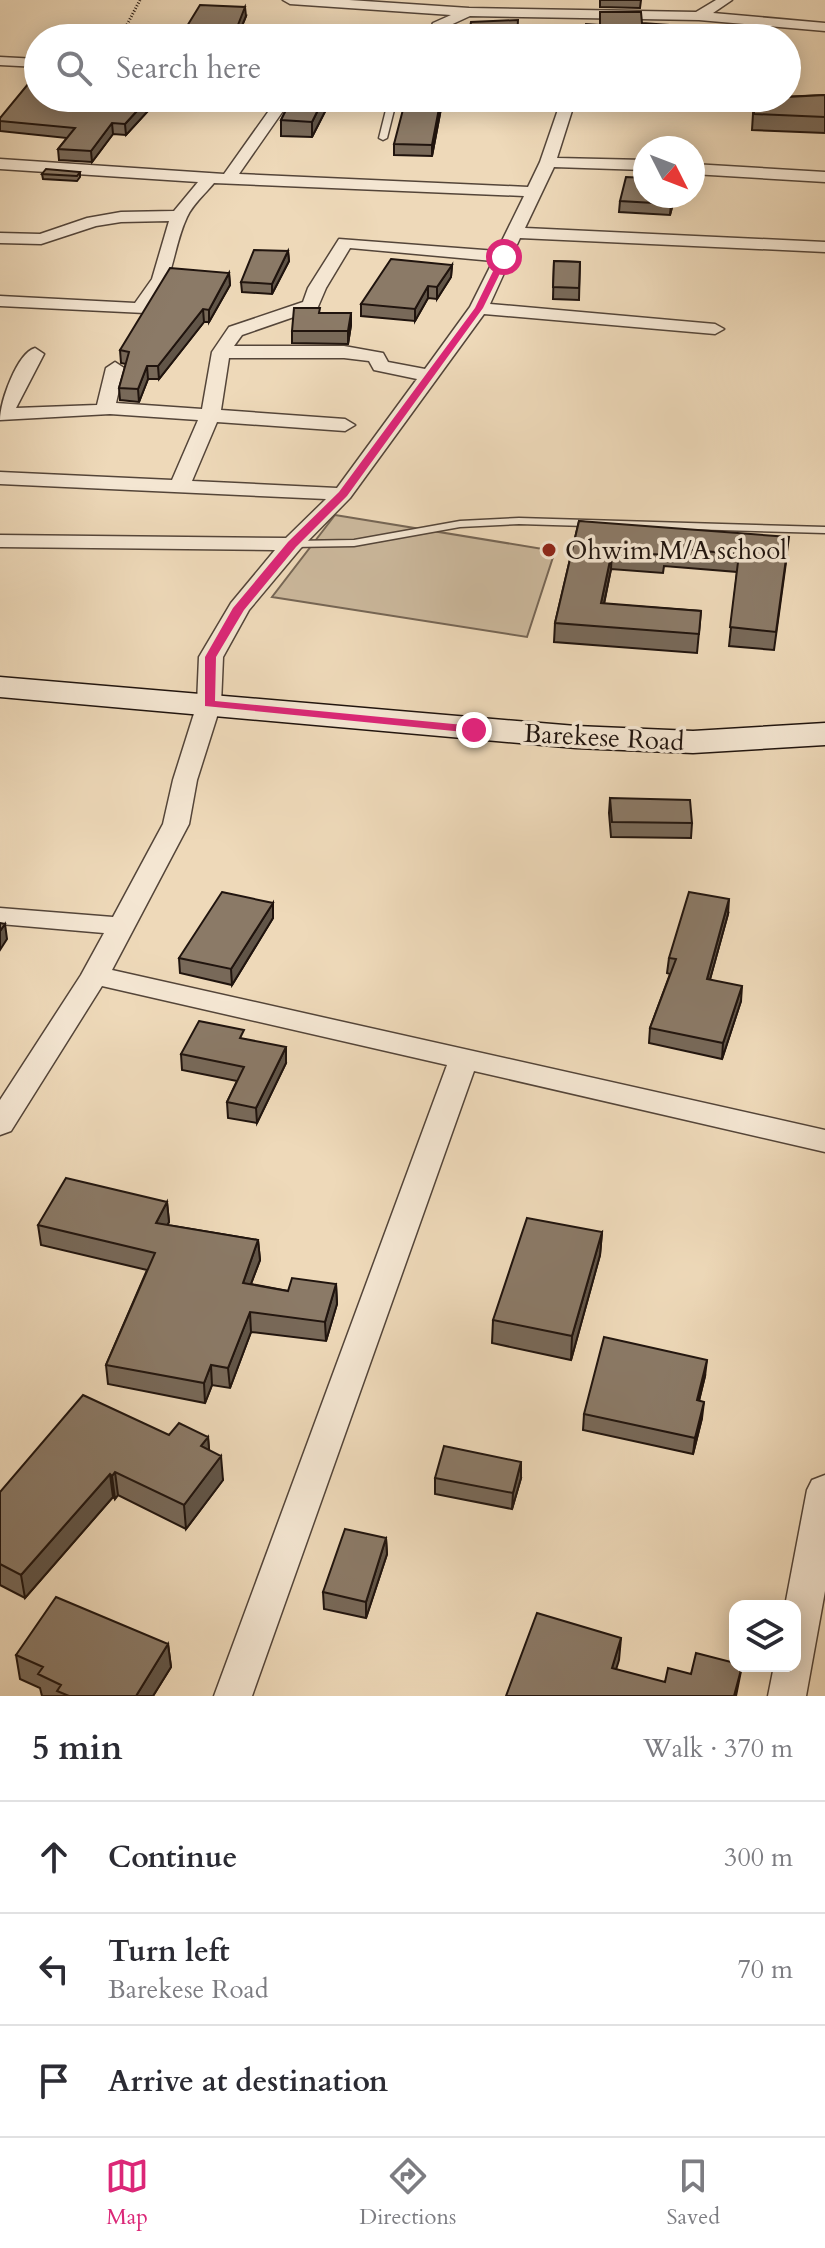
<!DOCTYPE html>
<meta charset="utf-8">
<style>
body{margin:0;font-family:Cardo,serif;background:#f2f2f3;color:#2b2b33}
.controls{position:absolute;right:24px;bottom:24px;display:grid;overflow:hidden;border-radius:16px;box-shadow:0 4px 20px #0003}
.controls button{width:72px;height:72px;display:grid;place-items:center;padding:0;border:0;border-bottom:2px solid #e1e1e2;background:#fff;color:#2b2b33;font:40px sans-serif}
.compass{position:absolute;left:633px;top:136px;width:72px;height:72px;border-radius:50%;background:#fff;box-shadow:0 4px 20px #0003;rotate:132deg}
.stop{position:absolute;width:24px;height:24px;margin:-18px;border:6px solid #db2777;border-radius:50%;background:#fff}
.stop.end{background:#db2777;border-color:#fff;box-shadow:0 2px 8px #0008}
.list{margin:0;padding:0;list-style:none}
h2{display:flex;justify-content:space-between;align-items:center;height:104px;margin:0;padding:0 32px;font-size:34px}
h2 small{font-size:26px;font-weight:400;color:#7c7c81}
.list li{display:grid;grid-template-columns:52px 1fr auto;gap:24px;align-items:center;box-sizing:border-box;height:112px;padding:0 32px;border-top:2px solid #e1e1e2}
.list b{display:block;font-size:30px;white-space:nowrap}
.list p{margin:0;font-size:26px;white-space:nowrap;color:#7c7c81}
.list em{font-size:26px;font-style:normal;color:#7c7c81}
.icon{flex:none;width:44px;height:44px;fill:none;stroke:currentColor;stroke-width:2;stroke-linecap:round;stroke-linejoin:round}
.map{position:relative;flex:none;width:825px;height:1696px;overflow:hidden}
.search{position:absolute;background:#fff;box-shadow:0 4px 20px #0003;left:24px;right:24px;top:24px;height:88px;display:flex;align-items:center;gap:20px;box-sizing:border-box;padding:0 28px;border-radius:44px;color:#7c7c81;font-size:30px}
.sheet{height:440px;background:#fff}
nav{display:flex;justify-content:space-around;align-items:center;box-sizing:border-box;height:112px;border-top:2px solid #e1e1e2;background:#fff;font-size:22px;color:#7c7c81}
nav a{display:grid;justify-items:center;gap:4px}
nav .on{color:#db2777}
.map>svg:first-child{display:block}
.green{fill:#cbb89c;stroke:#766655;stroke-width:2}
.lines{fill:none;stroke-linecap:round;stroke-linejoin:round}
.lane-casing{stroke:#544539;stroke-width:3}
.street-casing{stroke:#544539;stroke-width:3}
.secondary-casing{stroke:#20140e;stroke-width:3}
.path{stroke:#20140e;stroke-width:3;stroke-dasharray:1 2;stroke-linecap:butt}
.lane{fill:#f4e6d2;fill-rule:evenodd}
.street{fill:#f4e6d2;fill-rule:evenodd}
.secondary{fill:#f4e6d2;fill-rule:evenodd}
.wall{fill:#786959;stroke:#20140e;stroke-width:2}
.shaded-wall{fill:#615548;stroke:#20140e;stroke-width:2}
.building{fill:#8b7a67;stroke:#20140e;stroke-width:2}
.route{fill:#db2777}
.poi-dot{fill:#8f2418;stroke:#f4e6d2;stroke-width:3}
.labels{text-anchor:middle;stroke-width:7;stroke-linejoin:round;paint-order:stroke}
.poi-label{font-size:26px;fill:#20140e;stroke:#f4e6d2;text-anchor:start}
.street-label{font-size:26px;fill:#20140e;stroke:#f4e6d2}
</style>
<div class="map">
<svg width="825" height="1696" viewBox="0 0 825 1696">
<rect width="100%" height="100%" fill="#eed9b9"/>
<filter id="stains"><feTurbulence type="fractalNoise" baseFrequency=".0025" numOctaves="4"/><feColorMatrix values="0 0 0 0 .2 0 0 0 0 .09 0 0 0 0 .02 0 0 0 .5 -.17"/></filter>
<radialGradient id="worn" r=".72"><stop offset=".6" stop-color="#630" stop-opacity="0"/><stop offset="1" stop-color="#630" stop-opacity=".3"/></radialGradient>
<!-- green -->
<path class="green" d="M 335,515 L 555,551 L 527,637 L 272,597 Z"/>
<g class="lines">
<!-- lane casing -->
<g class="lane-casing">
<path id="lane" d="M 389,98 L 397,98 L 387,138 L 383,140 L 379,138 Z
M 519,518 L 825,527 L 825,533 L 519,524 L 460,527 L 354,546 L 292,547 L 286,544 L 292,541 L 354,540 L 460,521 Z"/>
</g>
<!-- street casing -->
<g class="street-casing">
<path id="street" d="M 283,0 L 349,0 L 469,8 L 696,12 L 716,0 L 732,0 L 713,13 L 825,23 L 825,31 L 699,20 L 470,16 L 444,28 L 440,38 L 426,38 L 433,23 L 451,15 L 290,4 Z
M 0,57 L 38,59 L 38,67 L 0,65 Z
M 278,98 L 292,98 L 239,174 L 528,187 L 540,162 L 562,98 L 576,98 L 557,158 L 645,160 L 645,170 L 554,167 L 525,228 L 825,242 L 825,252 L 520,238 L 490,304 L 715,324 L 724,329 L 715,334 L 484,314 L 350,498 L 300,549 L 249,610 L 223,657 L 221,704 L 197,780 L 189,824 L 112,970 L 825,1130 L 825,1152 L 474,1071 L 252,1696 L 214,1696 L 447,1065 L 102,986 L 11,1131 L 0,1135 L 0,1100 L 81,975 L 104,933 L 0,924 L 0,908 L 113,917 L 163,824 L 173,780 L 197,704 L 199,657 L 231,603 L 275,550 L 0,547 L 0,535 L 286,538 L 326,499 L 0,484 L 0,472 L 172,480 L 198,420 L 110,414 L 0,420 C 0,402 17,353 35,348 L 44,354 L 16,408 L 97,405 L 106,368 L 115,362 L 124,368 L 116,403 L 202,409 L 212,352 L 229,327 L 303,302 L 308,288 L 339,239 L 497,251 L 524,196 L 214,183 C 205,194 193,204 187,217 C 171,251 175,287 145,313 L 0,306 L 0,296 L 135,303 L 152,279 L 169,221 L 121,222 L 96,226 L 41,244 L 0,243 L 0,233 L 40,234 L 87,218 L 121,212 L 174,211 L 198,182 L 0,169 L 0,159 L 224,174 ZM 350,248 L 493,261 L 470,307 L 425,369 L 388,362 L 383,353 L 344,346 L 234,346 L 242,335 L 317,309 L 326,288 ZM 229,358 L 344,358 L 369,361 L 374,370 L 417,379 L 337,488 L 192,481 L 217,422 L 345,431 L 355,425 L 345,419 L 221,410 Z
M 693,164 L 825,172 L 825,182 L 693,174 Z
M 825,1475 L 825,1591 L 806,1696 L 768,1696 L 774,1666 L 795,1666 L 795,1606 L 785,1606 L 807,1490 L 812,1480 Z"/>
</g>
<!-- secondary casing -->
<g class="secondary-casing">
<path id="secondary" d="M 0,677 L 576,726 L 693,731 L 825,723 L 825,745 L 693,753 L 576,748 L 0,697 Z"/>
</g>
<!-- path -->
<path class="path" d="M 120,38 L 140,0"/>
<!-- lane -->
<use href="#lane" class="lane"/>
<!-- street -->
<use href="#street" class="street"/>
<!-- secondary -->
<use href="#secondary" class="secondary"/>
</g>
<!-- wall -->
<path class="wall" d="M 600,0 L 641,0 L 640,8 L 600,7 Z
M 246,16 L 237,38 L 184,38 L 184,31 Z
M 825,95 L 825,133 L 752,130 L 754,98 Z
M 38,98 L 147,100 L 148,111 L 126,135 L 113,134 L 92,162 L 59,160 L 58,149 L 67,138 L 0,131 L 0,118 Z
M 292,98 L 332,98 L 312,137 L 281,136 L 281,120 Z
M 443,98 L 432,156 L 394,155 L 394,144 Z
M 80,172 L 80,177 L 77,181 L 43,179 L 42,174 Z
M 645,196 L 675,196 L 670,215 L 619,212 L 620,201 Z
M 288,251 L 289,261 L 272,294 L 242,292 L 241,282 Z
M 554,261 L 580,262 L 579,300 L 553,299 Z
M 452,265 L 451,277 L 437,299 L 428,298 L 415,321 L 361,316 L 361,304 Z
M 229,273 L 230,285 L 209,322 L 204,322 L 159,379 L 148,379 L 139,402 L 120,400 L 119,388 L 126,364 L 121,363 L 120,350 Z
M 320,313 L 351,313 L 351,325 L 348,344 L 292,343 L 292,331 Z
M 579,521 L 787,555 L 774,650 L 729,646 L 737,572 L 664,566 L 663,573 L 611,569 L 604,604 L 701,611 L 697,653 L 554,642 L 555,623 Z
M 610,798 L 692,823 L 691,838 L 611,837 L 609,813 Z
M 273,903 L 273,918 L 232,985 L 180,973 L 179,958 Z
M 728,914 L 710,979 L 741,1001 L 722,1059 L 649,1043 L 650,1028 L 670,974 L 667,973 L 669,958 Z
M 245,1039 L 286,1063 L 257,1123 L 228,1118 L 227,1102 L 237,1081 L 182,1070 L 181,1054 Z
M 167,1202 L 169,1222 L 167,1225 L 258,1240 L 260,1260 L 251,1284 L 288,1291 L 336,1284 L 337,1304 L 326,1341 L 251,1332 L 230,1388 L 212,1385 L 205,1403 L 108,1384 L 106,1365 L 147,1270 L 41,1245 L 38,1225 Z
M 602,1232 L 600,1255 L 571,1360 L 492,1343 L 493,1320 Z
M 705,1376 L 699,1401 L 702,1418 L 693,1454 L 583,1430 L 584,1414 Z
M 169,1435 L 208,1437 L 209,1450 L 223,1480 L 186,1529 L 118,1495 L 115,1499 L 113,1497 L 25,1598 L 0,1585 L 0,1492 Z
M 435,1478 L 521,1478 L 512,1509 L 435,1494 Z
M 386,1538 L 387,1554 L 366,1618 L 324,1609 L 323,1592 Z
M 168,1644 L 171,1667 L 153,1696 L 42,1696 L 40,1688 L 20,1679 L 16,1655 Z"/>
<!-- shaded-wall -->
<path class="shaded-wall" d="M 245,7 L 246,16 L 237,38 L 231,38 L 231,34 Z
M 324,98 L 332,98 L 312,137 L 312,122 Z
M 441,98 L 443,98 L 432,156 L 432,145 Z
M 147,100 L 148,111 L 126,135 L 125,124 Z
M 112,123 L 113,134 L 92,162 L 91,151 Z
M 673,196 L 675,196 L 670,215 L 671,204 Z
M 288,251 L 289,261 L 272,294 L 272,284 Z
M 452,265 L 451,277 L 437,299 L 437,287 Z
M 229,273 L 230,285 L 209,322 L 209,310 Z
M 428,286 L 428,298 L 415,321 L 415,309 Z
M 203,309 L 204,322 L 159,379 L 158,366 Z
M 351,313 L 351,325 L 348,344 L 348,331 Z
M 147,366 L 148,379 L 139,402 L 138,389 Z
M 612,551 L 611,569 L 600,622 L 601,603 Z
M 729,899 L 728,914 L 706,994 L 707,979 Z
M 273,903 L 273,918 L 232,985 L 231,969 Z
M 5,924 L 7,939 L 0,950 L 0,931 Z
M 742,986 L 741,1001 L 722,1059 L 723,1043 Z
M 286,1047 L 286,1063 L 257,1123 L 256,1108 Z
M 167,1202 L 169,1222 L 158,1242 L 156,1223 Z
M 602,1232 L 600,1255 L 571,1360 L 572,1336 Z
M 258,1240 L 260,1260 L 244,1302 L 243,1283 Z
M 336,1284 L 337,1304 L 326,1341 L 325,1322 Z
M 250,1312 L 251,1332 L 230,1388 L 228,1368 Z
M 707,1360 L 705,1376 L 695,1416 L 697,1400 Z
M 211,1365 L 212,1385 L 205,1403 L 204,1383 Z
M 704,1402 L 702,1418 L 693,1454 L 695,1438 Z
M 208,1437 L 210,1460 L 201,1446 Z
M 221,1456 L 223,1480 L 186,1529 L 184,1505 Z
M 521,1462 L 521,1478 L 512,1509 L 513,1493 Z
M 115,1472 L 118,1495 L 115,1499 L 112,1476 Z
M 110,1474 L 113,1497 L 25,1598 L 21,1575 Z
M 386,1538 L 387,1554 L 366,1618 L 366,1602 Z
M 621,1638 L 619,1660 L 610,1689 L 612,1668 Z
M 168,1644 L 171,1667 L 153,1696 L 136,1696 Z
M 742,1666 L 736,1696 L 734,1696 Z"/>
<!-- building -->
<path class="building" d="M 200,5 L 245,7 L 236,30 L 231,34 L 184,31 Z
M 600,12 L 641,12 L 642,23 L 683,26 L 684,38 L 584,38 L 586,24 L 600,25 Z
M 518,20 L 517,38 L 468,38 L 471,22 Z
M 33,78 L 38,78 L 38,98 L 115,98 L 147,100 L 125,124 L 112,123 L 91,151 L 58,149 L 75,128 L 0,121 L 0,118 Z
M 825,95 L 825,117 L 754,114 L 754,98 L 787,98 L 787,97 Z
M 292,98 L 324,98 L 312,122 L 281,120 Z
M 406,98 L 441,98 L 432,145 L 394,144 Z
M 46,169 L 80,172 L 77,176 L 42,174 Z
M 626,177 L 645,178 L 645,196 L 673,196 L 671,204 L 620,201 Z
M 254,250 L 288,251 L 272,284 L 241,282 Z
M 391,259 L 452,265 L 437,287 L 428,286 L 415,309 L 361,304 Z
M 554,261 L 580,262 L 579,288 L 553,287 Z
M 170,268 L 229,273 L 209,310 L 203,309 L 158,366 L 147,366 L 138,389 L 119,388 L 129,352 L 120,350 Z
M 294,308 L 320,308 L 319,313 L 351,313 L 348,331 L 292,331 Z
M 579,521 L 789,537 L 776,632 L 730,627 L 739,554 L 666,548 L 665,555 L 612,551 L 601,603 L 701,611 L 699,634 L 555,623 Z
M 610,798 L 690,800 L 692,823 L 612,822 Z
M 222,892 L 273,903 L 231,969 L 179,958 Z
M 689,892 L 729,899 L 707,979 L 742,986 L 723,1043 L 650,1028 L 676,959 L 669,958 Z
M 0,923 L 5,924 L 0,931 Z
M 199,1021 L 244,1030 L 240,1038 L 286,1047 L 256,1108 L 227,1102 L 244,1067 L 181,1054 Z
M 66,1178 L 167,1202 L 156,1223 L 258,1240 L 243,1283 L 288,1291 L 292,1278 L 336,1284 L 325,1322 L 250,1312 L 228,1368 L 211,1365 L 204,1383 L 106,1365 L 155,1253 L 38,1225 Z
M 527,1218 L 602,1232 L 572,1336 L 493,1320 Z
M 604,1337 L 707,1360 L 697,1400 L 704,1402 L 695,1438 L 584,1414 Z
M 83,1395 L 169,1435 L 179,1423 L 208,1437 L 201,1446 L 221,1456 L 184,1505 L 115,1472 L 112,1476 L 110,1474 L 21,1575 L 0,1564 L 0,1492 Z
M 444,1446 L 521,1462 L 513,1493 L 435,1478 Z
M 345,1529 L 386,1538 L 366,1602 L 323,1592 Z
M 56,1597 L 168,1644 L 136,1696 L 69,1696 L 57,1691 L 61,1685 L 38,1674 L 43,1667 L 16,1655 Z
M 537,1613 L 621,1638 L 612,1668 L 665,1682 L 668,1668 L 691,1674 L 696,1653 L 735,1663 L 735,1666 L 742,1666 L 734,1696 L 506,1696 Z"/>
<!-- route -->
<path class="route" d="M 504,254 L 508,257 L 483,308 L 347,496 L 296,547 L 244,610 L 216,657 L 215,701 L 474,726 L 480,730 L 474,733 L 205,706 L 205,657 L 233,608 L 288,542 L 339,492 L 475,308 L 500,257 Z"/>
<!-- markers -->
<circle class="poi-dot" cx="549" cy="550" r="8"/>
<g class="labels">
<!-- poi labels -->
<g class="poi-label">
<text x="565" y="559">Ohwim M/A school</text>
</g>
<!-- street labels -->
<g class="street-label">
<text transform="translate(604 737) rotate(3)" y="9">Barekese Road</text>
</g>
</g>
<rect width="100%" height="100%" filter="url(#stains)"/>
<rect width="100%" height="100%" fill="url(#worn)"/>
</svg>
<div class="controls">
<button><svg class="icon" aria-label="layers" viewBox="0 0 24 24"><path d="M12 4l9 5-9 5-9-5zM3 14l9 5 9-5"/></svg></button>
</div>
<svg class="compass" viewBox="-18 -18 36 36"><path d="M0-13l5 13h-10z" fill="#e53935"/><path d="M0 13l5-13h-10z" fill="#7c7c81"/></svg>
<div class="stop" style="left:504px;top:257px"></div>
<div class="stop end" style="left:474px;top:730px"></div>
<div class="search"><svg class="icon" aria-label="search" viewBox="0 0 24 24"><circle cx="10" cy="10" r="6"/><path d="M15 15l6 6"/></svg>Search here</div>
</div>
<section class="sheet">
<h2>5 min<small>Walk · 370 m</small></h2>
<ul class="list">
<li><svg class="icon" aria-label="ahead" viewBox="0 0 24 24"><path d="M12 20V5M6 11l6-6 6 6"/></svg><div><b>Continue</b></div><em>300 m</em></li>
<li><svg class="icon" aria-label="left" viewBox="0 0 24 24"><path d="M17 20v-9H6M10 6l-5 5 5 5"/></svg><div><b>Turn left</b><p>Barekese Road</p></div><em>70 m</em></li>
<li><svg class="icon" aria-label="arrive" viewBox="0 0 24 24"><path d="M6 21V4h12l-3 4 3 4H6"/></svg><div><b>Arrive at destination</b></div></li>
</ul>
</section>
<nav>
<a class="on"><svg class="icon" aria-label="map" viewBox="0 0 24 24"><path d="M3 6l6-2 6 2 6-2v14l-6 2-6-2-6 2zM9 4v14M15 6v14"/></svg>Map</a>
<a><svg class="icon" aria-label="directions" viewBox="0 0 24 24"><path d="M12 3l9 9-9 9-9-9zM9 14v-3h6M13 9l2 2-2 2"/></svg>Directions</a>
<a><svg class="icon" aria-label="saved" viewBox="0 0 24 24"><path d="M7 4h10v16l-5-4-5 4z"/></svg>Saved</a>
</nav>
